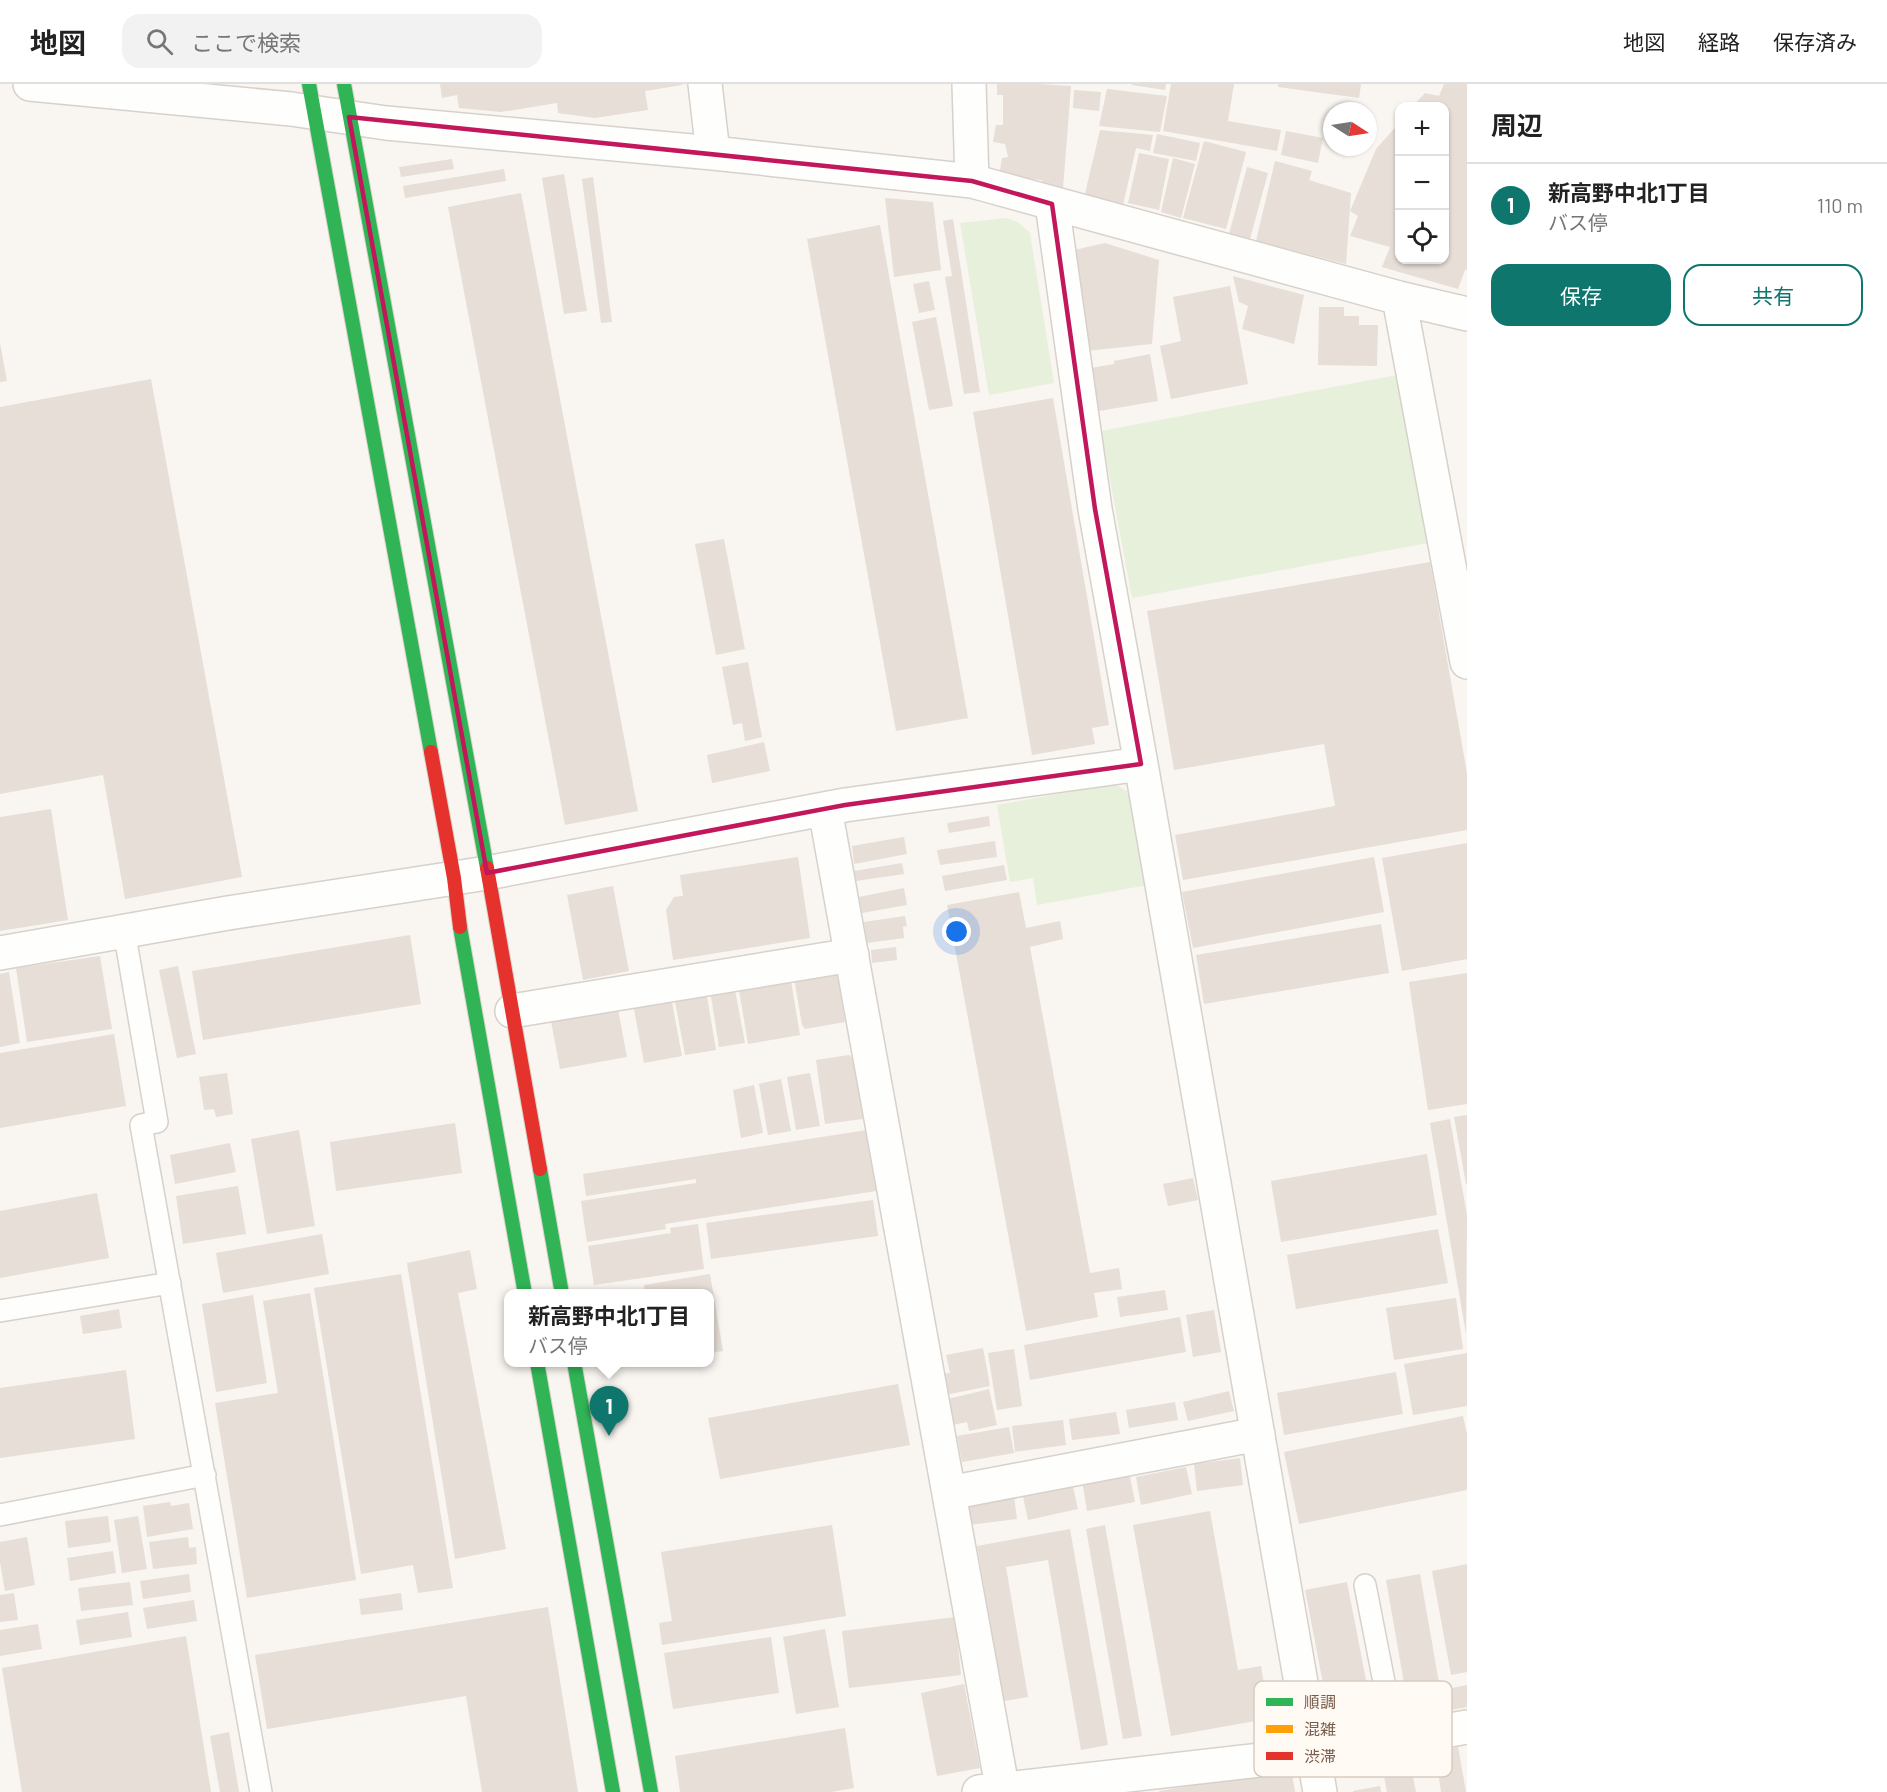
<!DOCTYPE html>
<html lang="ja">
<meta charset="utf-8">
<style>
body{margin:0;font-family:Barlow,"Noto Sans JP",sans-serif;background:#f2f2f2;color:#222}
.controls{position:absolute;right:18px;top:18px;display:grid;overflow:hidden;border-radius:12px;box-shadow:0 2px 4px #0004}
.controls button{width:54px;height:54px;display:grid;place-items:center;padding:0;border:0;border-bottom:2px solid #e0e0e0;background:#fff;color:#222;font:30px sans-serif}
.compass{position:absolute;left:1323px;top:18px;width:54px;height:54px;border-radius:50%;background:#fff;box-shadow:0 2px 4px #0004;rotate:102deg}
.you{position:absolute;left:957px;top:848px;width:21px;height:21px;margin:-15px;border:4px solid #fff;border-radius:50%;background:#1a73e8;box-shadow:0 0 0 9px #1a73e833}
.badge{display:grid;place-items:center;width:39px;height:39px;border-radius:50%;background:#0f766e;color:#fff;font-size:20px;font-weight:700}
.pin{position:absolute;translate:-50% -50px;filter:drop-shadow(0 2px 3px #0008)}
.pin::after{content:'';position:absolute;top:32px;width:21px;height:18px;background:inherit;clip-path:polygon(0 0,100% 0,50% 100%)}
.popup{position:absolute;left:504px;top:1205px;width:210px;height:78px;box-sizing:border-box;display:grid;place-content:center;border-radius:12px;background:#fff;filter:drop-shadow(0 2px 4px #0005);font-size:20px;white-space:nowrap;color:#767676}
.popup b{font-size:22px;color:#222}
.popup::after{content:'';position:absolute;left:50%;top:100%;margin-left:-12px;border:12px solid transparent;border-top-color:#fff}
.list{margin:0;padding:0;list-style:none}
h2{display:flex;justify-content:space-between;align-items:center;height:78px;margin:0;padding:0 24px;font-size:26px}
h2 small{font-size:20px;font-weight:400;color:#767676}
.list li{display:grid;grid-template-columns:39px 1fr auto;gap:18px;align-items:center;box-sizing:border-box;height:84px;padding:0 24px;border-top:2px solid #e0e0e0}
.list b{display:block;font-size:22px;white-space:nowrap}
.list p{margin:0;font-size:20px;white-space:nowrap;color:#767676}
.list em{font-size:20px;font-style:normal;color:#767676}
.actions{display:flex;gap:12px;padding:18px 24px}
.actions a{flex:1;padding:14px 0;border:2px solid #0f766e;border-radius:18px;text-align:center;font-size:21px;color:#0f766e}
.actions .main{background:#0f766e;color:#fff}
.icon{flex:none;width:33px;height:33px;fill:none;stroke:currentColor;stroke-width:2;stroke-linecap:round;stroke-linejoin:round}
.map{position:relative;flex:none;width:1467px;height:1708px;overflow:hidden}
header{display:flex;align-items:center;gap:36px;box-sizing:border-box;height:84px;padding:0 30px;background:#fff;border-bottom:2px solid #e0e0e0}
header strong{font-size:28px}
nav{display:flex;gap:33px;margin-inline-start:auto;font-size:21px}
.search{width:420px;height:54px;background:#f2f2f2;display:flex;align-items:center;gap:15px;box-sizing:border-box;padding:0 21px;border-radius:18px;color:#767676;font-size:22px}
main{display:flex}
aside{flex:1;background:#fff}
.map>svg:first-child{display:block}
.green{fill:#e7f0db}
.building{fill:#e6ded7}
.lines{fill:none;stroke-linecap:round;stroke-linejoin:round}
.lane-casing{stroke:#d7d1cb;stroke-width:24}
.street-casing{stroke:#d7d1cb;stroke-width:36}
.fast-casing{stroke:#d9d2cb;stroke-width:16}
.jam-casing{stroke:#d9d2cb;stroke-width:16}
.lane{stroke:#fefefd;stroke-width:21}
.street{stroke:#fefefd;stroke-width:33}
.fast{stroke:#30b455;stroke-width:14}
.jam{stroke:#e5322d;stroke-width:14}
.marked{fill:none;stroke:#c2185b;stroke-width:4.5;stroke-linejoin:round}
.key{fill:#fffaf3;stroke:#d7cbc1;stroke-width:1.5}
.key-label{font-size:16px;fill:#7a5c4d}
</style>
<header>
<strong>地図</strong>
<div class="search"><svg class="icon" aria-label="search" viewBox="0 0 24 24"><circle cx="10" cy="10" r="6"/><path d="M15 15l6 6"/></svg>ここで検索</div>
<nav><a>地図</a><a>経路</a><a>保存済み</a></nav>
</header>
<main>
<div class="map">
<svg width="1467" height="1708" viewBox="0 0 1467 1708">
<rect width="100%" height="100%" fill="#f9f5f0"/>
<!-- green -->
<path class="green" d="M 1007,134 L 1019,139 L 1030,149 L 1054,299 L 989,311 L 960,139 Z
M 1397,291 L 1428,459 L 1132,514 L 1101,347 Z
M 1114,700 L 1131,709 L 1148,801 L 1037,821 L 1033,794 L 1010,798 L 997,721 Z"/>
<!-- building -->
<path class="building" d="M 440,0 L 682,0 L 682,1 L 645,7 L 648,26 L 595,34 L 558,29 L 557,19 L 501,28 L 459,24 L 457,11 L 442,14 Z
M 997,0 L 1039,0 L 1071,2 L 1063,105 L 1042,103 L 1042,96 L 999,92 L 1002,74 L 1008,73 L 1005,60 L 993,58 L 996,41 L 1003,41 L 1003,11 L 997,11 Z
M 1132,0 L 1166,0 L 1165,6 L 1132,1 Z
M 1171,0 L 1234,0 L 1228,37 L 1281,46 L 1277,67 L 1163,47 Z
M 1278,0 L 1361,0 L 1359,14 L 1278,3 Z
M 1444,0 L 1467,0 L 1467,186 L 1465,186 L 1458,205 L 1382,183 L 1390,163 L 1350,152 L 1358,132 L 1350,127 L 1376,65 L 1400,38 L 1400,176 L 1444,176 L 1444,22 L 1413,22 L 1425,9 L 1439,12 Z
M 1107,5 L 1167,12 L 1160,48 L 1099,42 Z
M 1074,6 L 1101,8 L 1099,27 L 1073,24 Z
M 1100,46 L 1153,51 L 1150,67 L 1136,64 L 1123,121 L 1084,114 Z
M 1286,47 L 1323,54 L 1318,79 L 1281,71 Z
M 1157,50 L 1200,59 L 1196,77 L 1153,69 Z
M 1204,57 L 1246,68 L 1226,145 L 1183,134 Z
M 1139,69 L 1169,75 L 1159,126 L 1128,119 Z
M 1173,74 L 1195,80 L 1181,134 L 1161,128 Z
M 452,75 L 454,85 L 401,93 L 399,83 Z
M 1275,77 L 1312,87 L 1309,96 L 1351,109 L 1346,180 L 1256,157 Z
M 1247,83 L 1268,89 L 1250,155 L 1229,150 Z
M 504,85 L 506,97 L 405,114 L 403,102 Z
M 564,90 L 587,227 L 564,230 L 542,94 Z
M 593,93 L 612,238 L 601,239 L 582,95 Z
M 521,109 L 638,727 L 565,741 L 448,123 Z
M 885,114 L 933,118 L 941,186 L 894,193 Z
M 953,135 L 980,308 L 964,310 L 945,193 L 952,192 L 943,137 Z
M 880,141 L 968,634 L 896,647 L 807,155 Z
M 1105,159 L 1159,176 L 1152,260 L 1086,267 L 1070,167 Z
M 1233,192 L 1304,211 L 1294,260 L 1242,245 L 1248,222 L 1239,218 Z
M 929,197 L 935,226 L 919,229 L 913,200 Z
M 1230,202 L 1248,300 L 1171,315 L 1160,262 L 1181,257 L 1173,213 Z
M 1319,223 L 1344,223 L 1344,232 L 1359,232 L 1359,241 L 1378,241 L 1377,282 L 1318,281 Z
M 936,233 L 953,322 L 929,326 L 912,238 Z
M 0,259 L 7,297 L 0,298 Z
M 1150,270 L 1158,317 L 1099,327 L 1091,284 L 1114,280 L 1114,277 Z
M 151,295 L 242,793 L 125,815 L 103,691 L 0,710 L 0,323 Z
M 1053,314 L 1109,641 L 1092,644 L 1095,660 L 1032,671 L 973,328 Z
M 724,455 L 745,565 L 716,571 L 695,460 Z
M 1430,478 L 1467,689 L 1467,746 L 1183,796 L 1175,751 L 1335,722 L 1324,660 L 1174,686 L 1147,527 Z
M 748,578 L 762,653 L 745,657 L 742,639 L 733,641 L 722,583 Z
M 764,658 L 770,687 L 712,699 L 707,671 Z
M 51,725 L 68,836 L 0,847 L 0,733 Z
M 989,732 L 990,742 L 949,749 L 947,739 Z
M 904,753 L 907,770 L 854,780 L 852,762 Z
M 995,757 L 997,773 L 940,781 L 937,766 Z
M 1467,759 L 1467,875 L 1402,887 L 1382,774 Z
M 798,773 L 810,854 L 673,876 L 666,826 L 674,813 L 683,812 L 680,791 Z
M 1374,773 L 1384,828 L 1193,864 L 1182,808 Z
M 902,779 L 904,790 L 856,797 L 854,787 Z
M 1004,781 L 1007,796 L 945,807 L 942,792 Z
M 613,802 L 629,887 L 583,896 L 567,811 Z
M 904,804 L 907,821 L 862,829 L 859,813 Z
M 1019,808 L 1026,844 L 1060,837 L 1063,855 L 1030,863 L 1090,1189 L 1119,1184 L 1122,1205 L 1094,1209 L 1098,1233 L 1026,1247 L 947,821 Z
M 905,832 L 907,842 L 903,843 L 904,854 L 867,859 L 864,838 Z
M 1381,840 L 1389,889 L 1204,920 L 1196,871 Z
M 410,851 L 421,920 L 203,956 L 192,887 Z
M 896,863 L 897,876 L 872,879 L 871,866 Z
M 100,872 L 112,945 L 27,958 L 16,884 Z
M 178,882 L 196,970 L 177,974 L 159,886 Z
M 837,887 L 845,938 L 805,945 L 802,941 L 794,894 Z
M 9,888 L 20,959 L 0,963 L 0,890 Z
M 1467,889 L 1467,1020 L 1428,1026 L 1409,898 Z
M 790,891 L 800,951 L 748,960 L 738,900 Z
M 734,901 L 745,959 L 719,963 L 710,906 Z
M 706,907 L 716,966 L 685,971 L 674,912 Z
M 671,913 L 682,972 L 644,979 L 633,920 Z
M 617,920 L 627,973 L 560,985 L 550,932 Z
M 114,950 L 126,1022 L 0,1044 L 0,969 Z
M 849,971 L 860,980 L 870,1034 L 825,1040 L 816,976 Z
M 227,989 L 233,1030 L 216,1033 L 214,1025 L 204,1026 L 199,993 Z
M 810,989 L 820,1042 L 796,1046 L 787,993 Z
M 781,995 L 791,1047 L 768,1051 L 759,1000 Z
M 754,1001 L 763,1049 L 741,1054 L 733,1006 Z
M 1467,1031 L 1467,1100 L 1466,1100 L 1454,1033 Z
M 1450,1035 L 1467,1131 L 1466,1250 L 1430,1039 Z
M 455,1039 L 462,1089 L 336,1107 L 330,1058 Z
M 299,1046 L 315,1142 L 267,1150 L 251,1055 Z
M 867,1046 L 876,1107 L 665,1140 L 666,1145 L 587,1158 L 581,1117 L 696,1099 L 696,1095 L 586,1112 L 583,1090 Z
M 230,1059 L 236,1088 L 175,1100 L 170,1071 Z
M 1427,1070 L 1437,1131 L 1281,1158 L 1271,1097 Z
M 1193,1094 L 1198,1116 L 1168,1122 L 1163,1100 Z
M 238,1102 L 246,1150 L 183,1160 L 176,1112 Z
M 97,1109 L 109,1174 L 0,1194 L 0,1127 Z
M 873,1116 L 878,1152 L 711,1175 L 706,1139 Z
M 698,1140 L 704,1185 L 594,1201 L 588,1162 L 671,1149 L 670,1144 Z
M 1438,1145 L 1448,1199 L 1296,1225 L 1287,1171 Z
M 322,1150 L 329,1190 L 223,1209 L 216,1169 Z
M 470,1166 L 477,1205 L 458,1209 L 506,1465 L 455,1475 L 407,1179 Z
M 401,1190 L 453,1504 L 418,1509 L 413,1481 L 361,1490 L 314,1204 Z
M 710,1190 L 723,1267 L 710,1269 L 710,1210 L 645,1210 L 644,1201 Z
M 1165,1206 L 1168,1226 L 1120,1233 L 1117,1213 Z
M 310,1209 L 356,1496 L 247,1514 L 215,1319 L 278,1309 L 263,1217 Z
M 253,1211 L 267,1299 L 216,1308 L 202,1220 Z
M 1456,1214 L 1463,1265 L 1394,1276 L 1386,1224 Z
M 119,1225 L 122,1244 L 83,1250 L 80,1232 Z
M 1214,1226 L 1221,1268 L 1193,1273 L 1186,1231 Z
M 1180,1233 L 1186,1268 L 1030,1296 L 1024,1261 Z
M 983,1264 L 990,1302 L 945,1311 L 942,1290 L 950,1289 L 946,1271 Z
M 1014,1265 L 1022,1322 L 997,1326 L 988,1269 Z
M 1467,1269 L 1467,1322 L 1413,1331 L 1404,1280 Z
M 126,1286 L 135,1355 L 0,1374 L 0,1304 Z
M 1396,1288 L 1403,1330 L 1284,1351 L 1277,1309 Z
M 898,1300 L 910,1361 L 720,1395 L 708,1334 Z
M 989,1305 L 997,1341 L 969,1347 L 967,1338 L 953,1341 L 948,1315 Z
M 1229,1307 L 1234,1327 L 1188,1337 L 1183,1318 Z
M 1175,1318 L 1178,1336 L 1129,1344 L 1126,1326 Z
M 1116,1328 L 1120,1350 L 1072,1356 L 1069,1335 Z
M 1463,1332 L 1467,1350 L 1467,1406 L 1299,1440 L 1284,1368 Z
M 1063,1336 L 1066,1361 L 1015,1368 L 1012,1342 Z
M 1009,1343 L 1014,1369 L 962,1378 L 957,1352 Z
M 1240,1374 L 1243,1401 L 1197,1407 L 1194,1380 Z
M 1186,1383 L 1192,1410 L 1141,1421 L 1136,1393 Z
M 1129,1388 L 1135,1418 L 1087,1427 L 1082,1396 Z
M 1072,1398 L 1078,1425 L 1028,1436 L 1022,1408 Z
M 1014,1412 L 1017,1435 L 969,1441 L 966,1418 Z
M 170,1418 L 171,1422 L 189,1419 L 193,1445 L 147,1453 L 143,1422 Z
M 1210,1427 L 1238,1586 L 1261,1582 L 1265,1606 L 1272,1604 L 1277,1633 L 1171,1652 L 1133,1441 Z
M 108,1432 L 111,1458 L 68,1464 L 65,1437 Z
M 138,1432 L 147,1485 L 122,1489 L 114,1436 Z
M 832,1441 L 846,1532 L 662,1561 L 659,1539 L 672,1537 L 661,1468 Z
M 1105,1441 L 1142,1652 L 1123,1655 L 1086,1445 Z
M 1070,1445 L 1108,1661 L 1081,1666 L 1048,1476 L 1006,1483 L 1028,1613 L 1004,1617 L 977,1462 Z
M 27,1453 L 35,1501 L 5,1507 L 0,1478 L 0,1458 Z
M 188,1453 L 189,1464 L 196,1463 L 197,1480 L 153,1485 L 149,1458 Z
M 113,1467 L 116,1489 L 70,1497 L 67,1474 Z
M 1467,1480 L 1467,1588 L 1451,1591 L 1432,1487 Z
M 189,1490 L 191,1508 L 143,1515 L 140,1497 Z
M 1420,1490 L 1442,1616 L 1408,1622 L 1386,1496 Z
M 130,1498 L 133,1521 L 81,1527 L 78,1504 Z
M 1347,1498 L 1373,1632 L 1345,1640 L 1329,1630 L 1305,1506 Z
M 14,1509 L 18,1536 L 0,1538 L 0,1511 Z
M 401,1509 L 403,1526 L 361,1531 L 359,1515 Z
M 194,1516 L 197,1537 L 147,1545 L 143,1524 Z
M 548,1523 L 578,1708 L 482,1708 L 466,1612 L 267,1645 L 255,1571 Z
M 128,1528 L 132,1553 L 80,1561 L 76,1536 Z
M 955,1533 L 961,1591 L 849,1604 L 842,1547 Z
M 38,1540 L 42,1565 L 0,1572 L 0,1546 Z
M 825,1545 L 839,1623 L 796,1630 L 783,1553 Z
M 186,1552 L 211,1708 L 22,1708 L 2,1584 Z
M 771,1553 L 779,1609 L 673,1625 L 664,1569 Z
M 964,1600 L 980,1684 L 937,1692 L 921,1609 Z
M 1467,1601 L 1467,1623 L 1451,1626 L 1447,1605 Z
M 845,1644 L 854,1704 L 831,1708 L 680,1708 L 675,1672 Z
M 229,1648 L 239,1708 L 220,1708 L 210,1652 Z
M 1458,1663 L 1466,1708 L 1441,1708 L 1436,1673 L 1442,1666 Z
M 1399,1671 L 1410,1678 L 1416,1708 L 1387,1708 L 1381,1675 Z
M 1291,1684 L 1295,1708 L 1159,1708 L 1159,1707 Z
M 1380,1702 L 1381,1708 L 1353,1708 L 1353,1707 Z"/>
<g class="lines">
<!-- lane casing -->
<g class="lane-casing">
<path id="lane" d="M 124,846 L 157,1038 L 141,1041 L 261,1708
M 0,1227 L 170,1199
M 0,1431 L 205,1391
M 1365,1501 L 1395,1654"/>
</g>
<!-- street casing -->
<g class="street-casing">
<path id="street" d="M 30,0 L 291,25 L 386,39 L 713,69 L 972,97 L 1399,214 L 1467,230
M 705,0 L 713,69
M 969,0 L 972,97
M 1052,120 L 1095,425 L 1141,680 L 1320,1708
M 1399,214 L 1467,578
M 825,725 L 1003,1708
M 0,869 L 228,829 L 487,789 L 845,721 L 1141,680
M 512,927 L 852,871
M 949,1409 L 1258,1350
M 979,1708 L 1313,1670 L 1467,1643"/>
</g>
<!-- fast casing -->
<g class="fast-casing">
<path id="fast" d="M 309,0 L 431,668
M 344,0 L 487,784
M 460,843 L 525,1210
M 540,1085 L 562,1210
M 537,1278 L 613,1708
M 574,1278 L 651,1708"/>
</g>
<!-- jam casing -->
<g class="jam-casing">
<path id="jam" d="M 431,668 L 454,794 L 460,843
M 487,784 L 540,1085"/>
</g>
<!-- lane -->
<use href="#lane" class="lane"/>
<!-- street -->
<use href="#street" class="street"/>
<!-- fast -->
<use href="#fast" class="fast"/>
<!-- jam -->
<use href="#jam" class="jam"/>
</g>
<!-- marked area -->
<path class="marked" d="M 349,33 L 972,97 L 1052,120 L 1095,425 L 1141,680 L 845,721 L 487,789 Z"/>
<!-- legend -->
<rect x="1254" y="1597" width="198" height="96" rx="9" class="key"/>
<rect x="1266" y="1614" width="27" height="8" fill="#30b455"/>
<rect x="1266" y="1641" width="27" height="8" fill="#ff9f0a"/>
<rect x="1266" y="1668" width="27" height="8" fill="#e5322d"/>
<g class="key-label">
<text x="1304" y="1624">順調</text>
<text x="1304" y="1651">混雑</text>
<text x="1304" y="1678">渋滞</text>
</g>
</svg>
<div class="controls">
<button>+</button>
<button>−</button>
<button><svg class="icon" aria-label="locate" viewBox="0 0 24 24"><circle cx="12" cy="12" r="6"/><path d="M12 2v4M12 18v4M2 12h4M18 12h4"/></svg></button>
</div>
<svg class="compass" viewBox="-18 -18 36 36"><path d="M0-13l5 13h-10z" fill="#e53935"/><path d="M0 13l5-13h-10z" fill="#767676"/></svg>
<div class="you"></div>
<div class="pin badge" style="left:609px;top:1352px">1</div>
<div class="popup"><b>新高野中北1丁目</b>バス停</div>
</div>
<aside>
<h2>周辺<small></small></h2>
<ul class="list">
<li><span class="badge">1</span><div><b>新高野中北1丁目</b><p>バス停</p></div><em>110 m</em></li>
</ul>
<div class="actions"><a class="main">保存</a><a>共有</a></div>
</aside>
</main>
